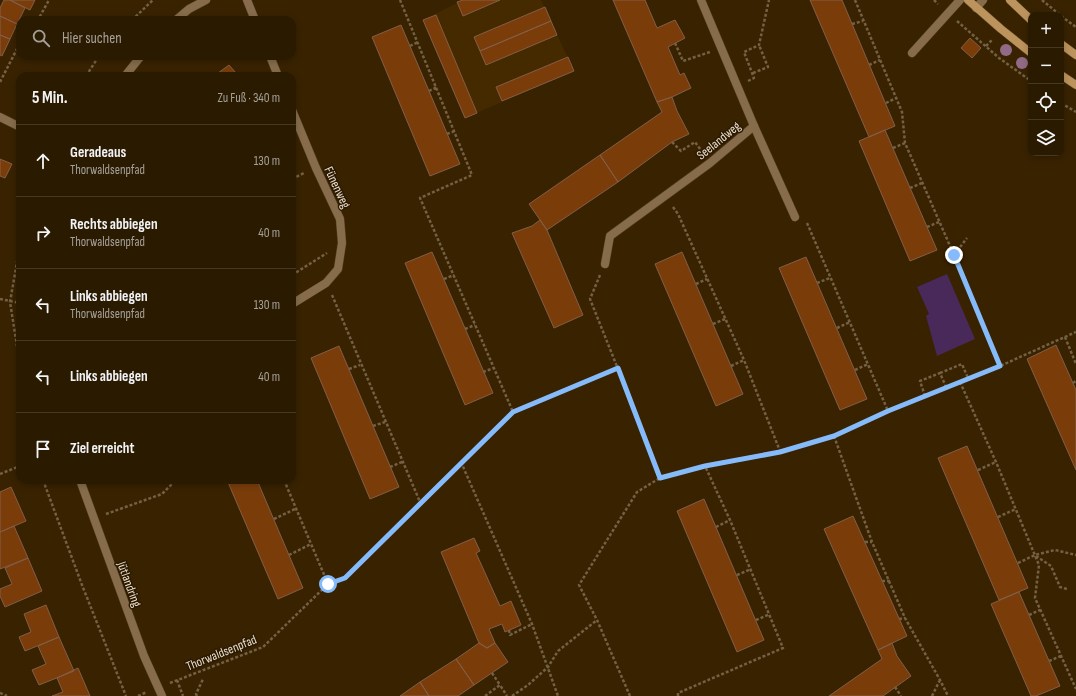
<!DOCTYPE html>
<html lang="de">
<meta charset="utf-8">
<style>
body{margin:0;font-family:"Sofia Sans Condensed",sans-serif;background:#32230a;color:#f1f3f6}
.controls{position:absolute;right:12px;top:12px;display:grid;overflow:hidden;border-radius:8px;box-shadow:0 2px 6px #0003}
.controls button{width:36px;height:36px;display:grid;place-items:center;padding:0;border:0;border-bottom:1px solid #463822;background:#2a1a00;color:#f1f3f6;font:20px sans-serif}
.stop{position:absolute;width:12px;height:12px;margin:-9px;border:3px solid #85bbfb;border-radius:50%;background:#fff}
.stop.end{background:#85bbfb;border-color:#fff;box-shadow:0 1px 4px #0008}
.list{margin:0;padding:0;list-style:none}
h2{display:flex;justify-content:space-between;align-items:center;height:52px;margin:0;padding:0 16px;font-size:17px}
h2 small{font-size:13px;font-weight:400;color:#a5a199}
.list li{display:grid;grid-template-columns:26px 1fr auto;gap:12px;align-items:center;box-sizing:border-box;height:72px;padding:0 16px;border-top:1px solid #463822}
.list b{display:block;font-size:15px;white-space:nowrap}
.list p{margin:0;font-size:13px;white-space:nowrap;color:#a5a199}
.list em{font-size:13px;font-style:normal;color:#a5a199}
.icon{flex:none;width:22px;height:22px;fill:none;stroke:currentColor;stroke-width:2;stroke-linecap:round;stroke-linejoin:round}
.map{position:relative;flex:none;width:1076px;height:696px;overflow:hidden}
.search{position:absolute;background:#2a1a00;box-shadow:0 2px 6px #0003;left:16px;top:16px;width:280px;height:44px;display:flex;align-items:center;gap:10px;box-sizing:border-box;padding:0 14px;border-radius:12px;color:#a5a199;font-size:15px}
.panel{position:absolute;background:#2a1a00;box-shadow:0 2px 6px #0003;left:16px;top:72px;width:280px;height:412px;border-radius:12px}
.map>svg:first-child{display:block}
.built{fill:#452a00}
.green{fill:#482959}
.building{fill:#7a3d0a;stroke:#825e48}
.lines{fill:none;stroke-linecap:round;stroke-linejoin:round}
.lane-casing{stroke:#554020;stroke-width:9}
.street-casing{stroke:#554020;stroke-width:9}
.secondary-casing{stroke:#554020;stroke-width:9}
.path{stroke:#746044;stroke-width:2.5;stroke-dasharray:3 2;stroke-linecap:butt}
.lane{stroke:#866c4b;stroke-width:8}
.street{stroke:#866c4b;stroke-width:8}
.secondary{stroke:#bc935c;stroke-width:8}
.tree{fill:#926a88}
.route{stroke:#85bbfb;stroke-width:5}
.labels{text-anchor:middle;stroke-width:3;stroke-linejoin:round;paint-order:stroke}
.street-label{font-size:13px;fill:#ebdcca;stroke:#2b1a02}
</style>
<div class="map">
<svg width="1076" height="696" viewBox="0 0 1076 696">
<rect width="100%" height="100%" fill="#382200"/>
<!-- built -->
<path class="built" d="M 463,0 L 541,0 L 574,71 L 465,118 L 423,20 Z"/>
<!-- green -->
<path class="green" d="M 947,274 L 975,339 L 937,356 L 926,316 L 929,314 L 917,287 Z"/>
<!-- building -->
<path class="building" d="M 4,0 L 10,0 L 25,8 L 17,24 L 0,16 L 0,8 Z
M 10,0 L 35,0 L 30,10 Z
M 463,0 L 500,0 L 463,16 L 457,2 Z
M 613,0 L 645,0 L 657,28 L 675,20 L 685,38 L 668,47 L 680,75 L 684,73 L 691,88 L 672,97 L 657,102 Z
M 810,0 L 842,0 L 895,126 L 869,137 Z
M 545,7 L 551,21 L 480,51 L 474,37 Z
M 436,15 L 477,113 L 465,118 L 423,20 Z
M 0,16 L 17,24 L 10,39 L 0,35 Z
M 551,21 L 557,35 L 486,65 L 480,51 Z
M 401,25 L 460,164 L 430,176 L 372,37 Z
M 0,35 L 10,39 L 2,56 L 0,55 Z
M 970,38 L 981,48 L 972,58 L 961,48 Z
M 568,57 L 574,71 L 502,101 L 496,87 Z
M 229,65 L 236,73 L 233,76 L 214,76 Z
M 672,97 L 677,111 L 689,134 L 672,142 L 618,182 L 600,155 L 662,112 L 657,102 Z
M 885,130 L 937,250 L 910,261 L 859,141 Z
M 600,155 L 618,182 L 547,230 L 529,204 Z
M 0,159 L 12,164 L 5,178 L 0,176 Z
M 540,220 L 547,230 L 583,315 L 554,328 L 512,233 L 532,226 Z
M 432,252 L 493,393 L 465,405 L 405,263 Z
M 682,252 L 743,394 L 716,406 L 655,264 Z
M 806,257 L 867,399 L 840,410 L 779,268 Z
M 1056,345 L 1076,390 L 1076,470 L 1027,359 Z
M 339,346 L 399,487 L 370,499 L 311,358 Z
M 967,446 L 1028,588 L 999,600 L 938,458 Z
M 227,480 L 257,480 L 303,588 L 278,599 Z
M 11,487 L 26,521 L 0,532 L 0,492 Z
M 704,499 L 764,640 L 737,652 L 677,511 Z
M 853,516 L 907,636 L 878,650 L 824,529 Z
M 14,526 L 28,558 L 0,569 L 0,532 Z
M 474,538 L 480,551 L 476,553 L 500,606 L 511,601 L 521,625 L 505,632 L 502,624 L 489,629 L 495,643 L 487,648 L 479,643 L 441,552 Z
M 28,558 L 42,591 L 5,607 L 0,596 L 0,589 L 12,584 L 5,568 Z
M 1019,592 L 1060,686 L 1036,696 L 1031,696 L 991,604 Z
M 46,605 L 59,637 L 25,651 L 19,637 L 31,632 L 24,614 Z
M 59,637 L 74,671 L 39,685 L 32,670 L 46,664 L 38,646 Z
M 479,643 L 487,648 L 495,643 L 508,662 L 474,685 L 456,659 Z
M 892,643 L 897,656 L 911,676 L 883,696 L 829,696 L 882,659 L 878,650 Z
M 456,659 L 474,685 L 458,696 L 429,696 L 420,682 Z
M 78,668 L 90,696 L 52,696 L 63,692 L 57,678 Z
M 420,682 L 429,696 L 400,696 Z"/>
<g class="lines">
<!-- lane casing -->
<g class="lane-casing">
<path id="lane" d="M 912,53 L 960,0
M 754,126 L 795,217"/>
</g>
<!-- street casing -->
<g class="street-casing">
<path id="street" d="M 247,0 L 255,20
M 976,8 L 983,0
M 176,20 L 189,9 L 206,0
M 270,56 L 278,76
M 125,76 L 141,56
M 292,110 L 316,168 L 340,219 L 342,243 L 338,269 L 326,283 L 292,304
M 0,117 L 20,127
M 605,264 L 610,236 L 710,163 L 754,126 L 701,0
M 80,480 L 144,656 L 162,696"/>
</g>
<!-- secondary casing -->
<g class="secondary-casing">
<path id="secondary" d="M 968,0 L 1001,29 L 1031,53
M 1010,0 L 1031,20
M 1061,44 L 1076,55
M 1061,75 L 1076,85"/>
</g>
<!-- path -->
<path class="path" d="M 400,0 L 472,175 L 420,198 L 513,412
M 855,0 L 902,112 L 905,143 L 954,255 L 1000,366
M 934,0 L 938,4
M 1042,0 L 1060,15
M 1061,16 L 1076,27
M 36,20 L 39,18 L 49,0
M 132,20 L 153,0
M 957,21 L 999,58 L 1031,81
M 852,24 L 863,21
M 675,43 L 683,61 L 710,52
M 410,46 L 418,42
M 986,46 L 993,39
M 869,65 L 880,60
M 753,73 L 768,67 L 759,45
M 86,76 L 99,56
M 748,81 L 754,78 L 744,52 L 759,45 L 769,0
M 0,82 L 20,43
M 429,91 L 437,87
M 886,103 L 896,98
M 1061,103 L 1076,112
M 447,134 L 455,131
M 672,142 L 681,151 L 695,142 L 703,153
M 893,148 L 905,143
M 292,179 L 304,173
M 910,188 L 922,183
M 673,207 L 678,214 L 744,360 L 780,451
M 807,223 L 888,411
M 927,227 L 939,222
M 20,245 L 10,302 L 20,365
M 954,255 L 967,238
M 292,275 L 327,253
M 600,275 L 590,299 L 618,369
M 444,279 L 454,275
M 817,283 L 830,278
M 696,284 L 707,279
M 332,295 L 420,502
M 0,299 L 20,303
M 713,324 L 725,319
M 837,328 L 850,322
M 465,329 L 475,325
M 1065,337 L 1076,364
M 731,366 L 744,360
M 349,369 L 360,365
M 855,370 L 868,364
M 483,372 L 494,368
M 940,373 L 962,364 L 968,378
M 960,382 L 996,462 L 1039,565 L 1035,598 L 1076,689
M 1073,383 L 1076,381
M 925,396 L 920,381 L 940,373 L 946,387
M 373,426 L 385,422
M 834,436 L 872,542 L 905,618 L 940,680 L 948,696
M 461,462 L 532,624 L 558,696
M 390,467 L 402,462
M 978,470 L 996,462
M 0,474 L 20,466
M 43,480 L 82,585 L 126,696
M 284,480 L 328,584
M 106,514 L 162,494 L 176,480
M 998,517 L 1016,509
M 274,519 L 295,509
M 716,527 L 730,520
M 865,542 L 872,542
M 289,555 L 311,544
M 1036,556 L 1051,566 L 1060,587 L 1067,589
M 1018,563 L 1035,555 L 1055,550 L 1076,555
M 737,575 L 751,569
M 882,581 L 890,581
M 1029,615 L 1040,610
M 899,619 L 905,618
M 756,620 L 770,614
M 509,630 L 510,635 L 532,624
M 1049,661 L 1061,656
M 492,673 L 500,685
M 177,680 L 183,696
M 170,683 L 263,647 L 328,584 L 345,578 L 513,412 L 618,369 L 660,478 L 705,466 L 780,451 L 834,436 L 888,411 L 1000,366 L 1076,332
M 895,687 L 901,696
M 0,693 L 7,696
M 138,696 L 147,692
M 197,696 L 196,694 L 203,679
M 485,696 L 500,685 L 507,696
M 512,696 L 528,685 L 548,667 L 558,651 L 597,620
M 630,696 L 597,620 L 579,585 L 637,492 L 660,478
M 678,696 L 678,693 L 783,648 L 730,520 L 705,466
M 932,696 L 940,680"/>
<!-- lane -->
<use href="#lane" class="lane"/>
<!-- street -->
<use href="#street" class="street"/>
<!-- secondary -->
<use href="#secondary" class="secondary"/>
</g>
<!-- trees -->
<g class="tree">
<circle cx="1006" cy="50" r="6"/>
<circle cx="1022" cy="63" r="6"/>
</g>
<g class="lines">
<!-- route -->
<path class="route" d="M 328,584 L 345,578 L 513,412 L 618,368 L 660,478 L 705,466 L 780,452 L 834,436 L 888,411 L 1000,366 L 954,255"/>
</g>
<g class="labels">
<!-- street labels -->
<g class="street-label">
<text transform="translate(718 140) rotate(-39)" y="5">Seelandweg</text>
<text transform="translate(338 187) rotate(65)" y="5">Fünenweg</text>
<text transform="translate(130 584) rotate(70)" y="5">Jütlandring</text>
<text transform="translate(221 652) rotate(-22)" y="5">Thorwaldsenpfad</text>
</g>
</g>
</svg>
<div class="controls">
<button>+</button>
<button>−</button>
<button><svg class="icon" aria-label="locate" viewBox="0 0 24 24"><circle cx="12" cy="12" r="6"/><path d="M12 2v4M12 18v4M2 12h4M18 12h4"/></svg></button>
<button><svg class="icon" aria-label="layers" viewBox="0 0 24 24"><path d="M12 4l9 5-9 5-9-5zM3 14l9 5 9-5"/></svg></button>
</div>
<div class="stop" style="left:328px;top:584px"></div>
<div class="stop end" style="left:954px;top:255px"></div>
<div class="search"><svg class="icon" aria-label="search" viewBox="0 0 24 24"><circle cx="10" cy="10" r="6"/><path d="M15 15l6 6"/></svg>Hier suchen</div>
<section class="panel">
<h2>5 Min.<small>Zu Fuß · 340 m</small></h2>
<ul class="list">
<li><svg class="icon" aria-label="ahead" viewBox="0 0 24 24"><path d="M12 20V5M6 11l6-6 6 6"/></svg><div><b>Geradeaus</b><p>Thorwaldsenpfad</p></div><em>130 m</em></li>
<li><svg class="icon" aria-label="right" viewBox="0 0 24 24"><path d="M7 20v-9h11M14 6l5 5-5 5"/></svg><div><b>Rechts abbiegen</b><p>Thorwaldsenpfad</p></div><em>40 m</em></li>
<li><svg class="icon" aria-label="left" viewBox="0 0 24 24"><path d="M17 20v-9H6M10 6l-5 5 5 5"/></svg><div><b>Links abbiegen</b><p>Thorwaldsenpfad</p></div><em>130 m</em></li>
<li><svg class="icon" aria-label="left" viewBox="0 0 24 24"><path d="M17 20v-9H6M10 6l-5 5 5 5"/></svg><div><b>Links abbiegen</b></div><em>40 m</em></li>
<li><svg class="icon" aria-label="arrive" viewBox="0 0 24 24"><path d="M6 21V4h12l-3 4 3 4H6"/></svg><div><b>Ziel erreicht</b></div></li>
</ul>
</section>
</div>
